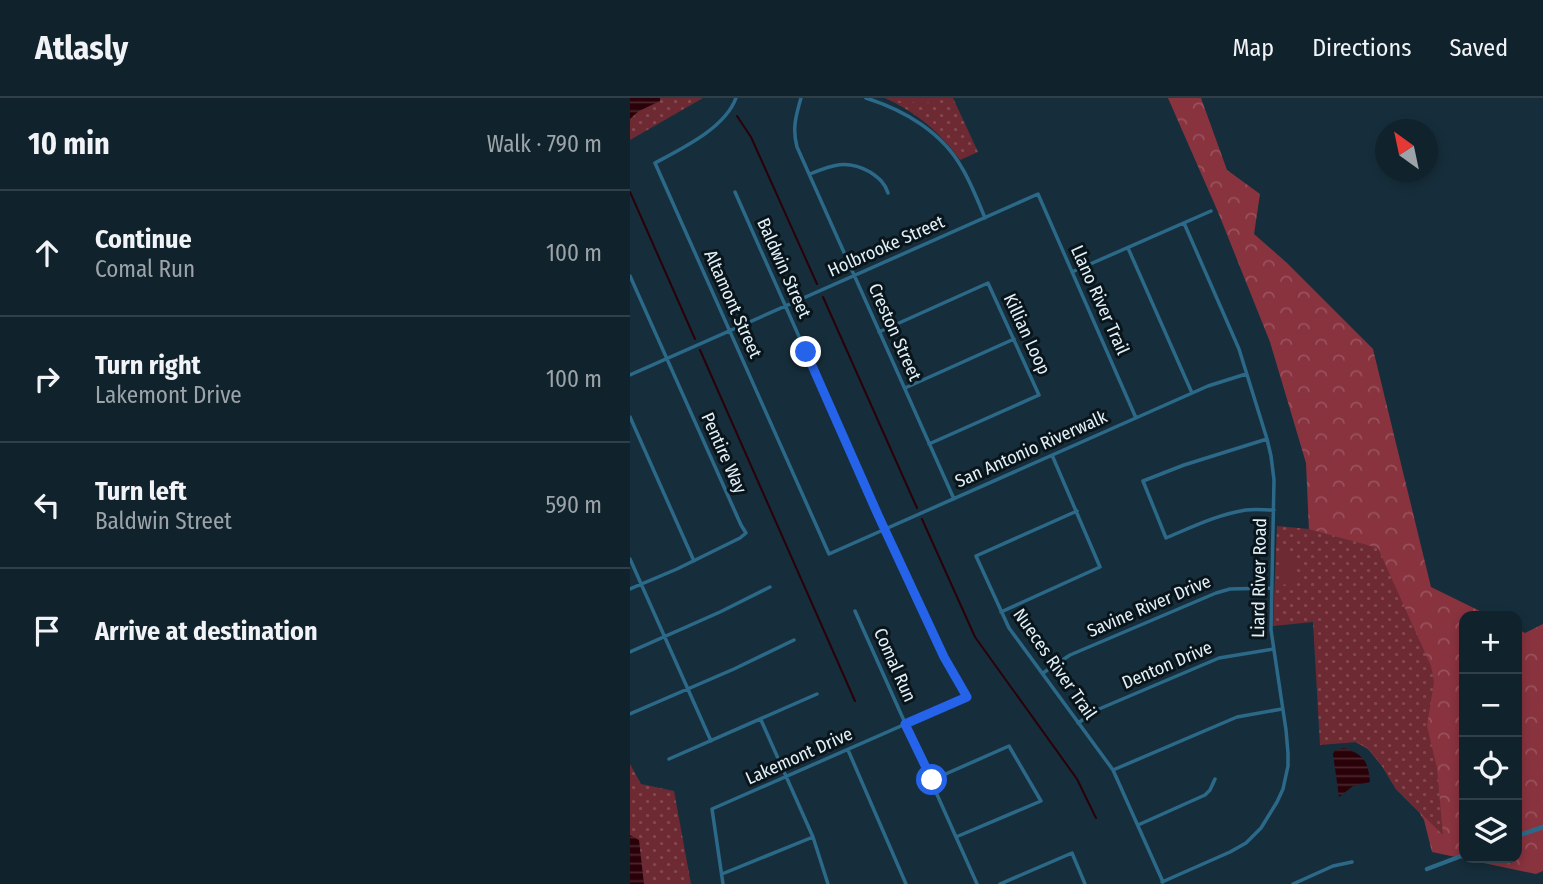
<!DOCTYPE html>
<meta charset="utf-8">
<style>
body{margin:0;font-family:"Fira Sans Condensed",sans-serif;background:#192a34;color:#f1f3f6}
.controls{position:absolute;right:21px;bottom:21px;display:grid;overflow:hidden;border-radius:14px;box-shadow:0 4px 10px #0003}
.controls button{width:63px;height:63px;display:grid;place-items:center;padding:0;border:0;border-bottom:2px solid #303f48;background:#10222c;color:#f1f3f6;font:35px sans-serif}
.compass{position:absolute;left:745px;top:21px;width:63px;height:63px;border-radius:50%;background:#10222c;box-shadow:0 4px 10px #0003;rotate:327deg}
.stop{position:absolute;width:21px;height:21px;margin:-16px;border:5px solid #2563eb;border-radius:50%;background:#fff}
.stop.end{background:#2563eb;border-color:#fff;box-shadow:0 2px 7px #0008}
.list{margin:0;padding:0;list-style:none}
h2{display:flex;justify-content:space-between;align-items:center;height:91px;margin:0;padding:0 28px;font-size:30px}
h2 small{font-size:23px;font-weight:400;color:#9ca4a9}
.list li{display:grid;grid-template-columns:46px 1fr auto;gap:21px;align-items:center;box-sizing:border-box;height:126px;padding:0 28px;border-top:2px solid #303f48}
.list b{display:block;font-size:26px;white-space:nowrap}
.list p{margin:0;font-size:23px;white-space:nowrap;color:#9ca4a9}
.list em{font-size:23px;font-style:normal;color:#9ca4a9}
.icon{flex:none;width:38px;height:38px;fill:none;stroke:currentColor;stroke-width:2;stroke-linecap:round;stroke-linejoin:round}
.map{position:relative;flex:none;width:913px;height:786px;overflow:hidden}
header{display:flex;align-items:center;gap:42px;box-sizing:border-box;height:98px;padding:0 35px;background:#10222c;border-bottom:2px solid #303f48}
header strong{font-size:33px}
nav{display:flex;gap:38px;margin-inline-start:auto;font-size:24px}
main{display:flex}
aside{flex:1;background:#10222c}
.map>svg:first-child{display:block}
.forest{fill:url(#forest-crowns)}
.park{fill:url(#park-dots)}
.pitch{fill:#6e2a33}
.water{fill:url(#water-rules)}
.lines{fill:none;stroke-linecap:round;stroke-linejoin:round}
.stream{stroke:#2a0108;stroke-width:2}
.minor{stroke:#2c6988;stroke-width:3.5}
.tertiary{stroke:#2c6988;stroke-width:4.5}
.route{stroke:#2563eb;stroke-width:9}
.labels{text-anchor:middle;stroke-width:6;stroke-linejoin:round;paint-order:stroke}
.street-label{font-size:18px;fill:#e2f0f8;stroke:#0a151b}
</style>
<header>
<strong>Atlasly</strong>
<nav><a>Map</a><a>Directions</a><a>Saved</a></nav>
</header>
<main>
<aside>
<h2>10 min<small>Walk · 790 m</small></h2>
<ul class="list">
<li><svg class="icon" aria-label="ahead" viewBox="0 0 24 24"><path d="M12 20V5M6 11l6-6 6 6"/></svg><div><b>Continue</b><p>Comal Run</p></div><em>100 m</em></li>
<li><svg class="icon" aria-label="right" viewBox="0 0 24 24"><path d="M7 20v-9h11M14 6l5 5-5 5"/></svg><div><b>Turn right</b><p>Lakemont Drive</p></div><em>100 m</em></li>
<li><svg class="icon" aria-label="left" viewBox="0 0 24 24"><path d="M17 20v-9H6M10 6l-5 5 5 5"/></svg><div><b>Turn left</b><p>Baldwin Street</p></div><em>590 m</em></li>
<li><svg class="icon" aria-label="arrive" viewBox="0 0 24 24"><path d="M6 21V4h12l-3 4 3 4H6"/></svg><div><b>Arrive at destination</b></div></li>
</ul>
</aside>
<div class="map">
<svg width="913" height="786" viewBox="0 0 913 786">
<defs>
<pattern id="forest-crowns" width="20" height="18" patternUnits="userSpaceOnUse" patternTransform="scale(1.75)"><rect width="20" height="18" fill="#89333f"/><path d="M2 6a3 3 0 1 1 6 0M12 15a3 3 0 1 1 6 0" fill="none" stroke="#99515c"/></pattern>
<pattern id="park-dots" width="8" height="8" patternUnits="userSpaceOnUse" patternTransform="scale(1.75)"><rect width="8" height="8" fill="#6e2a33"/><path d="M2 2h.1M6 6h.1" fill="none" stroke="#824951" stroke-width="1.8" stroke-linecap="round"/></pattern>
<pattern id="water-rules" width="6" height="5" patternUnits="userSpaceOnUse" patternTransform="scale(1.75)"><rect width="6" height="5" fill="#2a0108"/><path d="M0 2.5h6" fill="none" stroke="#49262d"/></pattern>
</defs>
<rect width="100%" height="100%" fill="#162e3b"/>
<!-- forest -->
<path class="forest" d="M 538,0 L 571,0 L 597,72 L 630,96 L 624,136 L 657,165 L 743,251 L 801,489 L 860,518 L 834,518 L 834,760 L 887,760 L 887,531 L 895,535 L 913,526 L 913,773 L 906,776 L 802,754 L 794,722 L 789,714 L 766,691 L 752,668 L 738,651 L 713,637 L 683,524 L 676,365 L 640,244 L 588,114 Z"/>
<!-- park -->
<path class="park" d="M 0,0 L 73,0 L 0,42 Z
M 255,0 L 323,0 L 348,54 L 330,62 C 310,34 286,14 255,0 Z
M 647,428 L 679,431 L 748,450 L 801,568 L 804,584 L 797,628 L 807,670 L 813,737 L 766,691 L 752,668 L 738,650 L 727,644 L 690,647 L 683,524 L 643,528 Z
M 0,666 L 11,686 L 44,693 L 61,786 L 0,786 Z"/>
<!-- pitch -->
<path class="pitch" d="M 262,0 L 312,0 L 305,9 L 298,4 L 296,6 L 262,2 Z
M 653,454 L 665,455 L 665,480 L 661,482 L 661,487 L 649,486 L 649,474 L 653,473 Z"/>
<!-- water -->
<path class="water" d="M 0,0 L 30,0 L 30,3 L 9,13 L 0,21 Z
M 714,650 C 735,657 738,664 740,684 L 723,688 L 709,699 L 703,656 L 705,652 Z
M 0,737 L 9,742 L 14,786 L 0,786 Z"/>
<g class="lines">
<!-- stream -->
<path class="stream" d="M 107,18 L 121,39 L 187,186
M 0,94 L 65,241
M 193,199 L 287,410
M 70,252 L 225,603
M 292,421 L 345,539 L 447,681 L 466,720"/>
<!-- minor -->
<path class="minor" d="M 106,0 C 95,30 53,50 25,65 L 199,456 L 578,288 L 616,276
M 171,0 C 166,17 162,31 167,49 L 324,401
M 236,0 C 274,12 312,34 332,70 C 341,85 348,103 355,120
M 180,76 C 202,67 217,61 240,74 C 249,80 255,85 258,95
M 498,150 L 562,295
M 442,174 L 581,113
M 0,178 L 111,427 L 116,435 L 110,440 L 47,471 L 0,491
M 249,234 L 358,185 L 409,297 L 299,346
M 0,277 L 408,96 L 506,320
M 275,290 L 384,241
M 0,319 L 64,463
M 637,341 L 554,367 L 513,383 L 536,440 C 562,429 589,416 616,412 C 625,411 635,412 644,412
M 447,413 L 346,458 L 379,530 L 483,672 L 533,784
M 0,461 L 81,643
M 225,513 L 347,786
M 371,514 L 470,469 L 422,357
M 0,554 L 90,514 L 140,489
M 413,575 L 440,557 L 586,495 L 600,491 L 642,490
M 0,616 L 104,571 L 164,542
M 131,622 L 183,739 L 198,786
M 448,625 L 469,611 L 589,560 L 643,551
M 218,652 L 276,786
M 39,661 L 187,596
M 483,672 L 607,619 L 652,611
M 302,682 L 379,648 L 411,703 L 326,739
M 508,727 L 575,697 L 580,692 L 585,681
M 92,776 L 183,739
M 532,784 L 600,754 L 616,745 L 631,730 L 647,704 L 653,691 L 658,668 L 658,655 L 656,632 L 641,532 L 644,382 L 641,358 L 637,341 L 609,251 L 554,125
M 93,786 L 82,711 L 337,599 L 314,560 L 248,417 L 105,94
M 370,786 L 442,755 L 455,786
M 663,786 L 703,768 L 722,764"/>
<!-- tertiary -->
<path class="tertiary" d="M 887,738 L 913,729
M 797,771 L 834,757"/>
</g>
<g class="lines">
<!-- route -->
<path class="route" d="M 176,254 L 248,417 L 314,559 L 337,599 L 275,626 L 302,682"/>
</g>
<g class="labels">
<!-- street labels -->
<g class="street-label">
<text transform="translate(256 148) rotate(-24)" y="6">Holbrooke Street</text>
<text transform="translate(154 170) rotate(66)" y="6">Baldwin Street</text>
<text transform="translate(470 202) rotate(66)" y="6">Llano River Trail</text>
<text transform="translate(103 206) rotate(66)" y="6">Altamont Street</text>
<text transform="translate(265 234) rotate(66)" y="6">Creston Street</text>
<text transform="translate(397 236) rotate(65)" y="6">Killian Loop</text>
<text transform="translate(401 351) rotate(-24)" y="6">San Antonio Riverwalk</text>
<text transform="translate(94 355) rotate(66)" y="6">Pentire Way</text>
<text transform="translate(629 480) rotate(-89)" y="6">Liard River Road</text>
<text transform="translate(519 508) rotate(-23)" y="6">Savine River Drive</text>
<text transform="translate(425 566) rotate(55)" y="6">Nueces River Trail</text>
<text transform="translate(265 567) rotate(66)" y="6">Comal Run</text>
<text transform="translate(537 567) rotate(-23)" y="6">Denton Drive</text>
<text transform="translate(169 658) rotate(-24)" y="6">Lakemont Drive</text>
</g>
</g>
</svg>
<div class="controls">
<button>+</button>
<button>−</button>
<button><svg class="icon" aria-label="locate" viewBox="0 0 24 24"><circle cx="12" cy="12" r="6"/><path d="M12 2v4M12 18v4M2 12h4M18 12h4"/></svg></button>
<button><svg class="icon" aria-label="layers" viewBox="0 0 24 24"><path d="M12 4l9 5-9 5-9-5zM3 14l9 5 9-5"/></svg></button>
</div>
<svg class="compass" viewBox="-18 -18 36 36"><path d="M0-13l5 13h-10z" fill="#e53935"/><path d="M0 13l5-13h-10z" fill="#9ca4a9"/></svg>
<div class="stop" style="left:302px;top:682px"></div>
<div class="stop end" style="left:176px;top:254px"></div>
</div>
</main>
